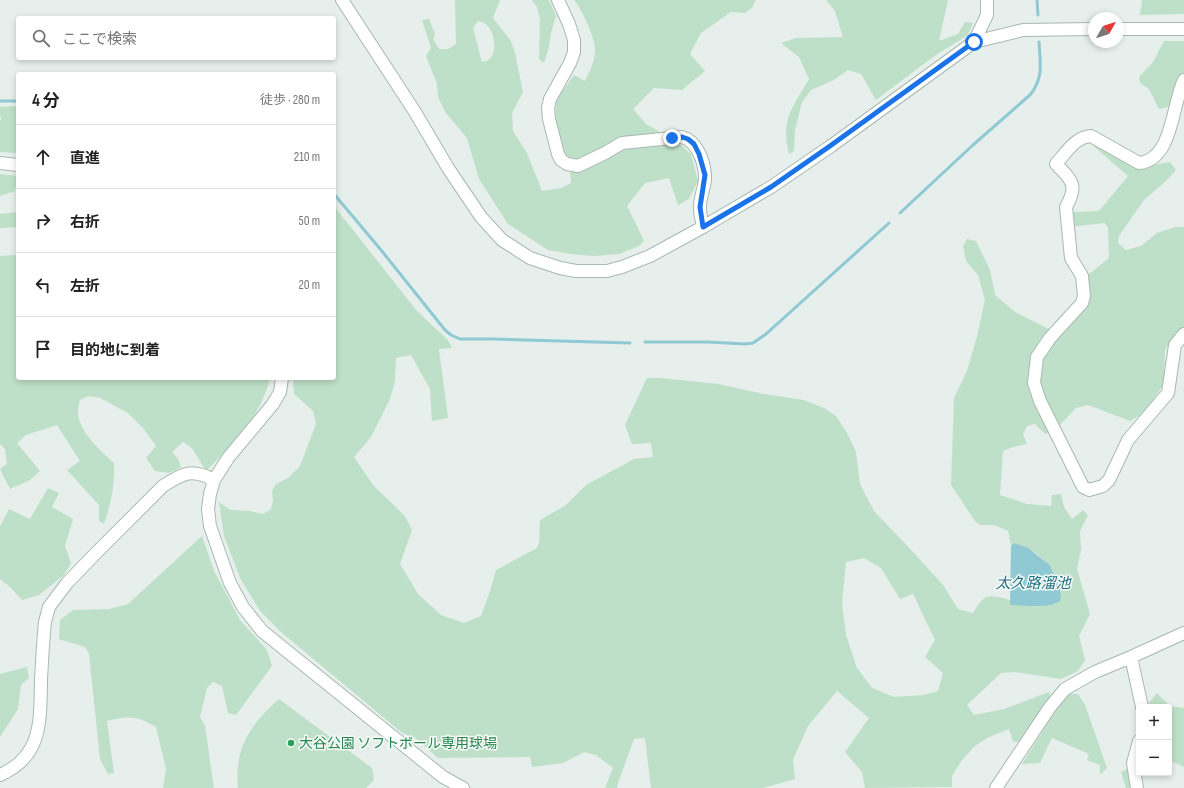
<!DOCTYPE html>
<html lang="ja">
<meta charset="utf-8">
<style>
body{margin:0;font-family:"Sofia Sans Condensed","Noto Sans JP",sans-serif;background:#f6f6f6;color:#222}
.controls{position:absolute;right:12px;bottom:12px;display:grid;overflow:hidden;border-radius:4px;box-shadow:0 2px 6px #0003}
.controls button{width:36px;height:36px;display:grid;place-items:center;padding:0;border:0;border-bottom:1px solid #e0e0e0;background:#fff;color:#222;font:20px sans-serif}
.compass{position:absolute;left:1088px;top:12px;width:36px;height:36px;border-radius:50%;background:#fff;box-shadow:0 2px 6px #0003;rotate:51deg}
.stop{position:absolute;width:12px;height:12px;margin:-9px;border:3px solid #1a73e8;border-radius:50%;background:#fff}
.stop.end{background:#1a73e8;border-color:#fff;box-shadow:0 1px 4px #0008}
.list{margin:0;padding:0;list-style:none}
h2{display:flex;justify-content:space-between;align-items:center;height:52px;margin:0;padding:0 16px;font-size:17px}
h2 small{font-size:13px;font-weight:400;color:#767676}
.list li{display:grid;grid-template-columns:26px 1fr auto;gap:12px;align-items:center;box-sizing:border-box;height:64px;padding:0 16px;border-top:1px solid #e0e0e0}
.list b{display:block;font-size:15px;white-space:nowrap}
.list em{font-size:13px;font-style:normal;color:#767676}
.icon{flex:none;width:22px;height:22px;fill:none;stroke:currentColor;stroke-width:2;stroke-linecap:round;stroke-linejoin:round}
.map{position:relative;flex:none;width:1184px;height:788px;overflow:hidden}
.search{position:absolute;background:#fff;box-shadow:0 2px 6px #0003;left:16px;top:16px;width:320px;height:44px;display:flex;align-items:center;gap:10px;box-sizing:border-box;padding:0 14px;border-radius:4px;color:#767676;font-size:15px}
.panel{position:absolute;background:#fff;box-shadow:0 2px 6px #0003;left:16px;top:72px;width:320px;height:308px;border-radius:4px}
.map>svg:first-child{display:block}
.green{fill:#bfe0c8;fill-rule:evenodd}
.water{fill:#8ec9d4}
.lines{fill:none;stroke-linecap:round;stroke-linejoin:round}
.stream{stroke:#8ec9d4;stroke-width:3}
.minor-casing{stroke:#a8b8b2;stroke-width:14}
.minor{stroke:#fff;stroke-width:12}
.route{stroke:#1a73e8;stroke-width:5}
.leisure-dot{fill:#2e9e5b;stroke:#f7fbf9;stroke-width:1.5}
.labels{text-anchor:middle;stroke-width:3;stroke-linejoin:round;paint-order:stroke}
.leisure-label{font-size:14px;fill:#27864d;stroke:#f7fbf9;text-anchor:start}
.water-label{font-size:15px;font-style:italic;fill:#1c6f80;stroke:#f7fbf9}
</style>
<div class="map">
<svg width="1184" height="788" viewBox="0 0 1184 788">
<rect width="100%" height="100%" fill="#e6efeb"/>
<!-- green -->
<path class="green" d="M 455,0 L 500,0 L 493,18 L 511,41 L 515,53 L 523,92 L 512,113 L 513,131 L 527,153 L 542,191 L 561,188 L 571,183 L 569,160 L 563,154 L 556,130 L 556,100 L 574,75 L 585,81 C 589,72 595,62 595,51 C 596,39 582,10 574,0 L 756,0 L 752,8 L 745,13 L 731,12 L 701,33 L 690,54 L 705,71 L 682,90 L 654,88 L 633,109 L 646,124 L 660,132 L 662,145 L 681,145 L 691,154 L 698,181 L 689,199 L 678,205 L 669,178 L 645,183 L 627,206 L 644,241 L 639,246 L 619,254 L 594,256 L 571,254 L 548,250 L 508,224 L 479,179 L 467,138 L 446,113 L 438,97 L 437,84 L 426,56 L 431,48 L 422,20 L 429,19 L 435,34 L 433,39 L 439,49 L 448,49 L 456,44 ZM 478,21 C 480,22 482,22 484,23 C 496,29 500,61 482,62 L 473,28 Z
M 532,0 L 549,0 L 556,16 L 551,33 L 549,47 L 544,63 L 539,59 L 540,19 L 537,7 Z
M 826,0 L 948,0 L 939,41 L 958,34 L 965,22 L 973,23 L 968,35 L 933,57 L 876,100 L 861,74 L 848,70 L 832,81 L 811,90 L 802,102 L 795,130 L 794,151 L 789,154 C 780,120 793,107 809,79 L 799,57 L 781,43 L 796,38 L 843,37 L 835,11 Z
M 1142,0 L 1184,0 L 1184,14 L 1140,15 Z
M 1164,41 L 1184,41 L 1184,103 L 1159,109 L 1149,89 L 1140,83 L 1139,77 L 1153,62 Z
M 18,106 L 18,153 L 0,152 L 0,121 L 2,118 L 0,117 L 0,107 Z
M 1093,141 L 1135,168 L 1170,162 L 1176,170 L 1167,180 L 1144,200 L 1119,236 L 1118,243 L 1126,250 L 1141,246 L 1157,233 L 1175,227 L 1184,227 L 1184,327 L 1174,336 L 1165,350 L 1164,384 L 1144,413 L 1130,421 L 1088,405 L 1076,408 L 1057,428 L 1045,434 L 1035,424 L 1027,426 L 1023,434 L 1027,444 L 1013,447 L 1003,451 L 1000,495 L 1027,504 L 1051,506 L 1052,495 L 1061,494 L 1064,507 L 1072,519 L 1083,510 L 1088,515 L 1080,531 L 1081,550 L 1077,569 L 1090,614 L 1079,636 L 1085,660 L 1078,671 L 1061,679 L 1015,672 L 1001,673 L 967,705 L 974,715 L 1004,709 L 1049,692 L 1051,699 L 1020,741 L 1013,742 L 1009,729 L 987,738 L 975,746 L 962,760 L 952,776 L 952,787 L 865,788 L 862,772 L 845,752 L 869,718 L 837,691 L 808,726 L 793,760 L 795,779 L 763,788 L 651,788 L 645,738 L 634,739 L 618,783 L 617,788 L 605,788 L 613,768 L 596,755 L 584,752 L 563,763 L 532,767 L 530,757 L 438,758 L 417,739 L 401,732 L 281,632 L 260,611 L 240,578 L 224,536 L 219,502 L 230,510 L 250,511 L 263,514 L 271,509 L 273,500 L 272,491 L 276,484 L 288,478 L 300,466 L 316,424 L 313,411 L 294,394 L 293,378 L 334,378 L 334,206 L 417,311 L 448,340 L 452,348 L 439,349 L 448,418 L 432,421 L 430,389 L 411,355 L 396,358 L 395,381 L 390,399 L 371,437 L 354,457 L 373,485 L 405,516 L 412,530 L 400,564 L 418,594 L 441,615 L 464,623 L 481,616 L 490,591 L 496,570 L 537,548 L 539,543 L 540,520 L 566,505 L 586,485 L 634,459 L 653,457 L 651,443 L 632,444 L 625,425 L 647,378 L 661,378 L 718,384 L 764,394 L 804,400 L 824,408 L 836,416 L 847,433 L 856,452 L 860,484 L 874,511 L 913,552 L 943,585 L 958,609 L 973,613 C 986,592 987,595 1011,600 L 1011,605 L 1056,604 L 1059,587 L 1050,565 L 1036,553 L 1014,543 L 1011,546 L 1008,531 L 994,525 L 980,525 L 975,521 L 951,485 L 954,398 L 967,371 L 977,336 L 985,300 L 978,275 L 966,261 L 963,246 L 967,239 L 976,241 L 990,270 L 995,295 L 1015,312 L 1049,329 L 1065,326 L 1089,301 L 1088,275 L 1109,258 L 1108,228 L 1105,223 L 1070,227 L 1073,212 L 1099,211 L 1128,176 L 1090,143 ZM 864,558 L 881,568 L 900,599 L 913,594 L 935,640 L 925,657 L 943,673 L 938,691 L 923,695 L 894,697 L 872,688 L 857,668 L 846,635 L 842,603 L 846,562 Z
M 0,174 L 18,176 L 15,191 L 0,196 Z
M 18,212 L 18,227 L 0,228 L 0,214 Z
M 18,255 L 18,378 L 270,378 C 262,415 232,445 206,471 L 192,448 L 183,442 L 172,452 L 178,459 L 181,467 L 169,473 L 155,471 L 146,458 L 156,446 L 143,428 L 128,413 L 100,398 L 88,396 L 80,400 C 79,405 77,411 78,415 C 82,435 100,450 114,463 C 115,484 111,504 104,524 L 99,521 L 99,505 L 67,470 L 80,461 L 57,425 L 26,435 L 17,443 L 40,471 L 30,480 L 10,489 L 0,469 L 7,464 L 5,449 L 0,444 L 0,256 Z
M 48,488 L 59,493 L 52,507 L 73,519 L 65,546 L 71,563 L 64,575 L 39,595 L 22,600 L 11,588 L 0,579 L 0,526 L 9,509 L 30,519 Z
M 202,536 L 214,571 L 229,599 L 240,620 L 267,650 L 272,666 L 236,715 L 228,713 L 222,686 L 213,682 L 207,688 L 200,717 L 205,726 L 214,788 L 163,788 L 166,769 L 156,727 C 136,715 129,716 107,721 L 114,773 L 108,774 L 100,759 L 89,654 L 85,647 L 59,639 L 60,620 L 73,610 L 109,609 L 128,604 Z
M 27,667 L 29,678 L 21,685 L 18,709 L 0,737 L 0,674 Z
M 1157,693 L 1170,706 L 1184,708 L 1184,767 L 1169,760 L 1169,707 L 1146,706 Z
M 1070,694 L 1078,694 L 1085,705 L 1107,768 L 1100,775 L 1100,765 L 1087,760 L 1089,754 L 1052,738 L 1040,763 L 1022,764 L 1062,701 Z
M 279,699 L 372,768 L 374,780 L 366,788 L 238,788 C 234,749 250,724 279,699 Z
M 1129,768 L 1134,788 L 1126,788 L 1121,772 Z"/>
<!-- water -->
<path class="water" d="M 1014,543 L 1028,548 L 1050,565 L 1059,587 L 1061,597 L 1060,601 C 1050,609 1023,605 1010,605 L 1011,546 Z"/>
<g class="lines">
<!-- stream -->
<path class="stream" d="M 1037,0 L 1038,15
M 0,101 L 18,101
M 334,194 L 381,250 L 445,330 L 451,335 L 460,339 L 493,339 L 630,343
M 900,213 L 973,145 L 1031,94 C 1044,76 1040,63 1039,42
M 645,342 L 708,342 L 745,344 L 753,343 L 766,334 L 889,223"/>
<!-- minor casing -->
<g class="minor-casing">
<path id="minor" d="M 342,0 L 415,112 L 448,168 L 481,217 L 502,240 L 530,258 L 560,268 L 576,271 L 607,271 L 622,267 L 650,256 L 703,227 L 771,187 L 831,146 L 974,42 L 1023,30 L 1094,29
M 558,0 L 569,24 L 574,40 L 574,52 L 570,63 L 550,99 L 548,108 L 549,119 L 558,154 L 561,160 L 567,164 L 578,166 L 605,153 L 622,143 L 682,137 C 697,141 704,161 705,175 C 706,186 699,197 700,209 C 700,215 702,221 703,227
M 1118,29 L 1184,29
M 974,42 L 987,15 L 987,0
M 1184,80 C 1172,104 1173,160 1139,163 L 1091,136 C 1075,137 1066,153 1056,164 C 1071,180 1079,184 1066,207 L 1071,258 L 1082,276 L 1084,296 L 1082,303 L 1050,338 L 1037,357 L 1034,383 L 1040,401 L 1083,487 L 1089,490 L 1103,486 L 1109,480 L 1128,440 L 1168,393 L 1175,345 L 1184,334
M 0,163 L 18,165
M 282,378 L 280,392 L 273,404 L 228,458 L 214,480 L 210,494 L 208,509 L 210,526 L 230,583 L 243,607 L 262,631 L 443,777 L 463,788
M 1131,657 L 1142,707
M 0,775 C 43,756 40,721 41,680 C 42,661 43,641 45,622 L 49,607 L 67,583 L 96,553 L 163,486 C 183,473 192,468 214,480
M 996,788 L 1050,707 L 1065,689 L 1095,672 L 1131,657 L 1184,633
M 1137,788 L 1133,763 L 1139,741"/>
</g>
<!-- minor -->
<use href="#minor" class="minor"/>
</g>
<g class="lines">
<!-- route -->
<path class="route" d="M 672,138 L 682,137 L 688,139 L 694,144 L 699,154 L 705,175 L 700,207 L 703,227 L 771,187 L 830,146 L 974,42"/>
</g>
<!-- markers -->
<circle class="leisure-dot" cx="291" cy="743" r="4"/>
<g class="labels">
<!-- leisure labels -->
<g class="leisure-label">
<text x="299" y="748">大谷公園 ソフトボール専用球場</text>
</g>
<!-- water labels -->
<g class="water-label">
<text x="1033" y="588">太久路溜池</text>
</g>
</g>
</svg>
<div class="controls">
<button>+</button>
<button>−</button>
</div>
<svg class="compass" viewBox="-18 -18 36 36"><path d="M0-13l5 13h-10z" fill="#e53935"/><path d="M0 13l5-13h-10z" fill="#767676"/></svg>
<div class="stop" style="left:974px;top:42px"></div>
<div class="stop end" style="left:672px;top:138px"></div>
<div class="search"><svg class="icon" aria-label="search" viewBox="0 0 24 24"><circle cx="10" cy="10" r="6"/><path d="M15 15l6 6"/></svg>ここで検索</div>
<section class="panel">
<h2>4 分<small>徒歩 · 280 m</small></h2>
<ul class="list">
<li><svg class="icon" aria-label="ahead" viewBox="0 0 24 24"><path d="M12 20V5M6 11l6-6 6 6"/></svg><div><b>直進</b></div><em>210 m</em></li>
<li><svg class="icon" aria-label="right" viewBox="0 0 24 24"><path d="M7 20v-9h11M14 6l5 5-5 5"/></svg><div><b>右折</b></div><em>50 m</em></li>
<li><svg class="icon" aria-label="left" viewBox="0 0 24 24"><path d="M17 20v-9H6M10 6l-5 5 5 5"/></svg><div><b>左折</b></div><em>20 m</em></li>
<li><svg class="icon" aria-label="arrive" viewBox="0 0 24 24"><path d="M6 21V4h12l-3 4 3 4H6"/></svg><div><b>目的地に到着</b></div></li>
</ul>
</section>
</div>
